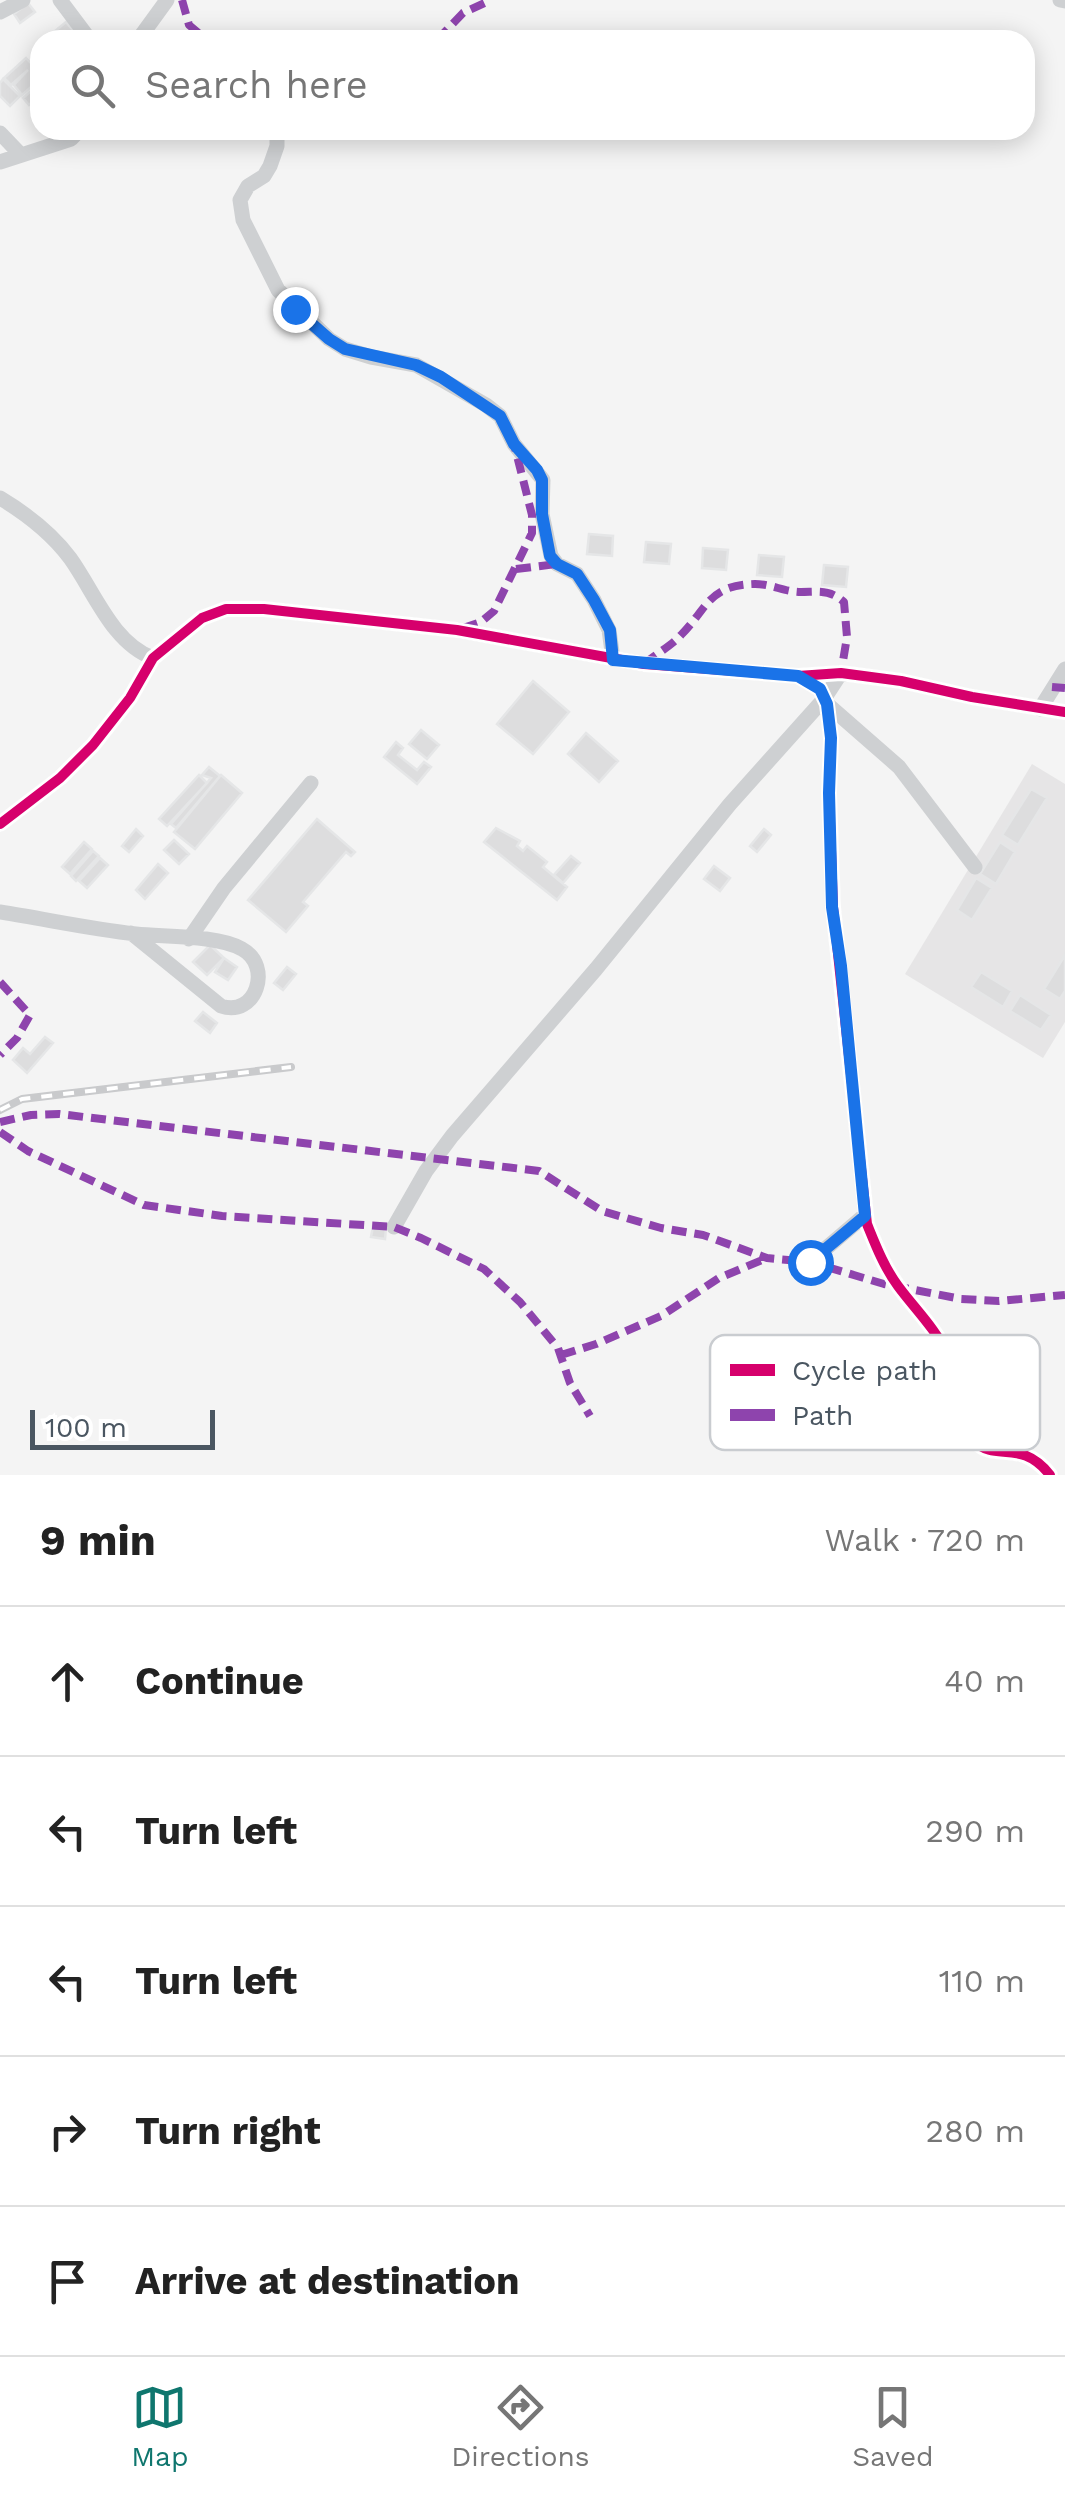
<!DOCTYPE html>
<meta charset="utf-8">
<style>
body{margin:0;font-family:"Work Sans",sans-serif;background:#f6f6f6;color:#222}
.scale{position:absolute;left:30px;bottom:25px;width:185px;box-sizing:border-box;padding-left:10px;border:5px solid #4a5661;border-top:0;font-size:28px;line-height:35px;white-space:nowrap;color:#4a5661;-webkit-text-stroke:8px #fff;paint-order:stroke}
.stop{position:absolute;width:30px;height:30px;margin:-22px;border:8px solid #1a73e8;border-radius:50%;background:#fff}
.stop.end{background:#1a73e8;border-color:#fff;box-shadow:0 2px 10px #0008}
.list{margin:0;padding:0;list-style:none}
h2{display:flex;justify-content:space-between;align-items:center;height:130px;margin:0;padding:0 40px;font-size:42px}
h2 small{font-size:32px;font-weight:400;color:#767676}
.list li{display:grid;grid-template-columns:65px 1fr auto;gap:30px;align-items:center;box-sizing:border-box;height:150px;padding:0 40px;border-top:2px solid #e0e0e0}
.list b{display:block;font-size:38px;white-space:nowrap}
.list em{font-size:32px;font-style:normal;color:#767676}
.icon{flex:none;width:55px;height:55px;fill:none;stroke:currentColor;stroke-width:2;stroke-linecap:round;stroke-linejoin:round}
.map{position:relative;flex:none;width:1065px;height:1475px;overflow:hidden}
.search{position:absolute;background:#fff;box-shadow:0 5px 25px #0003;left:30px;right:30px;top:30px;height:110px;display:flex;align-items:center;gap:25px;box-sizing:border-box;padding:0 35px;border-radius:30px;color:#767676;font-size:38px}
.sheet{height:880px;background:#fff}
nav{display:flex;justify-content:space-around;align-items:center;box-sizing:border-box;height:140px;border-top:2px solid #e0e0e0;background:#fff;font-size:28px;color:#767676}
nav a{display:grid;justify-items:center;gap:5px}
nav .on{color:#0f766e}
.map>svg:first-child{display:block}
.education{fill:#e6e5e6}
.building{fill:#ddddde;stroke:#e5e6e7;stroke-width:2.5}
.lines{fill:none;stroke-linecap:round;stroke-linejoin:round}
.minor{stroke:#ced0d2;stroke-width:15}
.rail-casing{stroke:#c9cacc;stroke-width:8}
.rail{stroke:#fff;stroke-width:4;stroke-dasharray:11;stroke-linecap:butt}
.quiet{stroke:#8e44ad;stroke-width:8;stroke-dasharray:15 8;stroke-linecap:butt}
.cycleway-casing{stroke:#fff;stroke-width:16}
.cycleway{stroke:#d6006c;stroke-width:10}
.route{stroke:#1a73e8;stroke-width:12}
.key{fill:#fff;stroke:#c9ccd0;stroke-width:2.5}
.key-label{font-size:28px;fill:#4a5661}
</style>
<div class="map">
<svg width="1065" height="1475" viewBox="0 0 1065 1475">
<rect width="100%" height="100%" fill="#f4f4f4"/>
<!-- education -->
<path class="education" d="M 1032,764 L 1065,784 L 1065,1022 L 1043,1058 L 905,974 Z"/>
<!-- building -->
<path class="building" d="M 28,3 L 35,12 L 20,23 L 14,14 Z
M 66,22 L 77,35 L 71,40 L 52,40 L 49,36 Z
M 26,58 L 40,73 L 40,79 L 22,95 L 14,85 L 28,70 L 11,85 L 4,78 Z
M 3,79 L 20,96 L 10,106 L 0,96 L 0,83 Z
M 39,84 L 40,95 L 29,105 L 23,98 Z
M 589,534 L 613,536 L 612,556 L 587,554 Z
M 646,542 L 671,544 L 669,564 L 644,562 Z
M 703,548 L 728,550 L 726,570 L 702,568 Z
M 759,555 L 784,557 L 782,577 L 757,575 Z
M 824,565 L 848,567 L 846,587 L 822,585 Z
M 533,681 L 569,712 L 533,754 L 497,724 Z
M 421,730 L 439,745 L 427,759 L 409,744 Z
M 586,733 L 618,761 L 599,782 L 568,754 Z
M 396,742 L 403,748 L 398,755 L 417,770 L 424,762 L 431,767 L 417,784 L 384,757 Z
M 209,767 L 220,776 L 176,828 L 171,824 L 211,778 L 202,775 Z
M 199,775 L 207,783 L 167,826 L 159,819 Z
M 221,775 L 242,793 L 195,849 L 174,832 Z
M 1031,789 L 1047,798 L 1018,845 L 1002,835 Z
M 317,819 L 355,852 L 351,856 L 346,852 L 303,902 L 308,906 L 286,932 L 248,900 Z
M 496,828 L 520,841 L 517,846 L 523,851 L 527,846 L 547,862 L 543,867 L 567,887 L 557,900 L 484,842 Z
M 136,829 L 143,836 L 129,852 L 122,846 Z
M 764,829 L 771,835 L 757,852 L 750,846 Z
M 174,840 L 189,854 L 179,864 L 164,850 Z
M 84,842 L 92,849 L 70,874 L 62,867 Z
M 1000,842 L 1015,852 L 996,884 L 980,874 Z
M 93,851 L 99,856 L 76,881 L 71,876 Z
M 571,856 L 580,863 L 563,883 L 554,875 Z
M 100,858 L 108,865 L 87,888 L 79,881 Z
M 158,864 L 168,873 L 145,899 L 136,890 Z
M 714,866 L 730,878 L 720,891 L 704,879 Z
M 976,878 L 992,888 L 972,920 L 957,910 Z
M 210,945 L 224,958 L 207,975 L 193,962 Z
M 1065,955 L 1065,991 L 1060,999 L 1044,989 Z
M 224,958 L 237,967 L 228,980 L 215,972 Z
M 287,967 L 296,974 L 283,990 L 274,983 Z
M 981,972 L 1012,991 L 1003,1007 L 971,987 Z
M 1020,995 L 1051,1015 L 1041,1030 L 1010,1011 Z
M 203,1012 L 217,1023 L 210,1033 L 195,1021 Z
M 45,1037 L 53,1043 L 27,1073 L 13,1060 L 23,1048 L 30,1054 Z
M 373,1226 L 386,1228 L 385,1239 L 371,1237 Z"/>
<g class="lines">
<!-- minor -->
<path class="minor" d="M 60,0 L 90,40
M 1060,0 L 1065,1
M 0,12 L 23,0
M 138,40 L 167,0
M 277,130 L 277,146 L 270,166 L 264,176 L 248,186 L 240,200 L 243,220 L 278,290 L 329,339 L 345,349 L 371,357 L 416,365 L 486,405 L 500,416 L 514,444 L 543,480 L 542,514 L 551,556 L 557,564 L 577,574 L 594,600 L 609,630 L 613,659
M 0,133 L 21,155
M 0,162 L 71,139 L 80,130
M 0,498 C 25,513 52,534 70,558 C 94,591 112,643 153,658
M 798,676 L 820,689 L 827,704 L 831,738 L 829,793 L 833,907 L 867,1224 C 876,1246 884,1267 898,1286 C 915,1309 935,1328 948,1355 C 959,1378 962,1427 976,1442 C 995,1462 1021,1438 1050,1475
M 827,704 L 899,767 L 975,867
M 1040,709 L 1065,669
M 0,824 L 60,778 L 93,745 L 130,698 L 153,658 L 202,618 L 226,609 L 264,609 L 457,630 L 644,664 L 798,676 L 841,673 L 901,681 L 972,697 L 1065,712
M 0,912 C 45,919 91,929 136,934 C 165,937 218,935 242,949 C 273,966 256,1018 221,1006 L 131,933
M 189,939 L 224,888 L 311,783
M 394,1227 L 426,1171 L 452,1136 L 596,969 L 730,804 L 824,699 L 841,673
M 810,1262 L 865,1215"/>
<!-- rail casing -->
<g class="rail-casing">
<path id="rail" d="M 0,1110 L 22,1099 L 291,1067"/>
</g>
<!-- rail -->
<use href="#rail" class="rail"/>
<!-- quiet -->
<path class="quiet" d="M 182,0 L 189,25 L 207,40
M 437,40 L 463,13 L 491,0
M 516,569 L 557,564
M 463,628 L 481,622 L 494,611 L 532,533 L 532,515 L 514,444
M 644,664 C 656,654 671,646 681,635 C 708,608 708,585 755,584 C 771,584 785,592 801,592 C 819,592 829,589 844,602 L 847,637 L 841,673
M 1052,687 L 1065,688
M 0,982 L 30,1015 L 17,1038 L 0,1055
M 0,1122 L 31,1115 L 59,1114 L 539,1171 L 602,1211 L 661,1228 L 703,1235 L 767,1258 L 810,1262 L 884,1284 L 961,1299 L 999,1301 L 1065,1295
M 0,1132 L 28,1151 L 144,1205 L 222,1216 L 394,1227 L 421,1238 L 484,1269 L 520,1302 L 558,1348 L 570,1383 L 590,1416
M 561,1355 L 596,1344 L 661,1316 L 719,1278 L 767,1258"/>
<!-- cycleway casing -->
<g class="cycleway-casing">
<path id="cycleway" d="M 798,676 L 820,689 L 827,704 L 831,738 L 829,793 L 833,907 L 867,1224 C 876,1246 884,1267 898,1286 C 915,1309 935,1328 948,1355 C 959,1378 962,1427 976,1442 C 995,1462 1021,1438 1050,1475
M 0,824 L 60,778 L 93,745 L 130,698 L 153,658 L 202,618 L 226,609 L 264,609 L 457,630 L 644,664 L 798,676 L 841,673 L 901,681 L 972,697 L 1065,712"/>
</g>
<!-- cycleway -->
<use href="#cycleway" class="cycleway"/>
</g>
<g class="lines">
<!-- route -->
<path class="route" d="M 295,309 L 329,339 L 345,349 L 416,365 L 441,377 L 500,416 L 514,444 L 537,470 L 542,480 L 542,514 L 550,556 L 557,564 L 577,574 L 594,600 L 610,630 L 613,660 L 798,676 L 820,689 L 827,704 L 831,738 L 829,793 L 832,907 L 841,966 L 865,1216 L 810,1262"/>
</g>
<!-- legend -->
<rect x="710" y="1335" width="330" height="115" rx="15" class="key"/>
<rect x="730" y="1364" width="45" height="12" fill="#d6006c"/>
<rect x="730" y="1409" width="45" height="12" fill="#8e44ad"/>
<g class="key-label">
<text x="792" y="1380">Cycle path</text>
<text x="792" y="1425">Path</text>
</g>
</svg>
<div class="scale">100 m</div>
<div class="stop" style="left:810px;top:1262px"></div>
<div class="stop end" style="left:295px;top:309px"></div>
<div class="search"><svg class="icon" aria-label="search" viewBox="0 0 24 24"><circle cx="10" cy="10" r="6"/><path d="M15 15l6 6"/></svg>Search here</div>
</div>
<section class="sheet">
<h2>9 min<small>Walk · 720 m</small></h2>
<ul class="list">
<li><svg class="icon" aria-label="ahead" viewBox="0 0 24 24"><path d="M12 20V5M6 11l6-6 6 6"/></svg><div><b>Continue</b></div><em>40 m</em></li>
<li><svg class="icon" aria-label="left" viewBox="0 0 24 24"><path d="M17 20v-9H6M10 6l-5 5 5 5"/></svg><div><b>Turn left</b></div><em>290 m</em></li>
<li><svg class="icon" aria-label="left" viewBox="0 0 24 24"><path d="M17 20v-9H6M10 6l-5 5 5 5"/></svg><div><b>Turn left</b></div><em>110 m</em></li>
<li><svg class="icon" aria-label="right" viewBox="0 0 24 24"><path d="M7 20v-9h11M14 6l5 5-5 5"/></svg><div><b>Turn right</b></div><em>280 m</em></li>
<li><svg class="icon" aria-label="arrive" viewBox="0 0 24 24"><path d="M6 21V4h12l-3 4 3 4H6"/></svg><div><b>Arrive at destination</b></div></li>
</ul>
</section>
<nav>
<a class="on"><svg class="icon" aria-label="map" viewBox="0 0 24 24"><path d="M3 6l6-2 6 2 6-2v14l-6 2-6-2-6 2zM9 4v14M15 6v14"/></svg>Map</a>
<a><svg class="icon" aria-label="directions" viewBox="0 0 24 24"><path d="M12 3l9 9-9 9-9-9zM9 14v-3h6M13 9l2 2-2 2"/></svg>Directions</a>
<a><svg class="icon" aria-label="saved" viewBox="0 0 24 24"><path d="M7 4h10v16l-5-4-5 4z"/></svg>Saved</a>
</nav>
